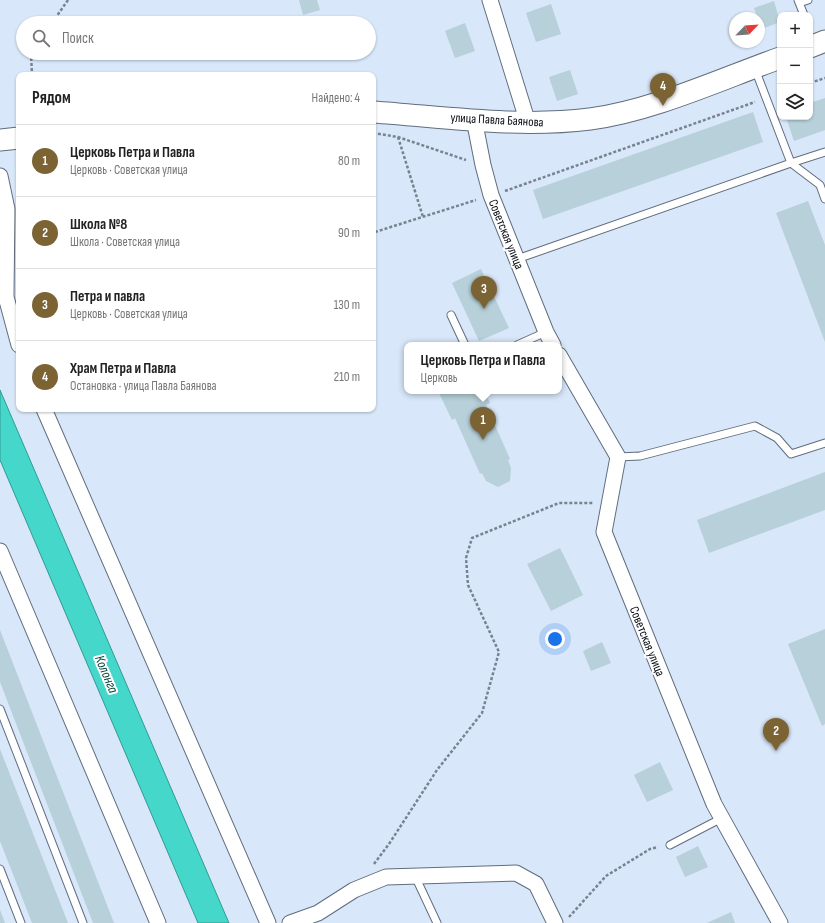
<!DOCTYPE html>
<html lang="ru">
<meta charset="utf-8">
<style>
body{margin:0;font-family:"Sofia Sans Condensed",sans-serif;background:#f6f6f6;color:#222}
.controls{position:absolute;right:12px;top:12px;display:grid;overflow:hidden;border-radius:8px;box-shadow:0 1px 3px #0004}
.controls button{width:36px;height:36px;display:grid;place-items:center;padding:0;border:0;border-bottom:1px solid #e0e0e0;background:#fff;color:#222;font:20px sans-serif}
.compass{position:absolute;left:729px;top:12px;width:36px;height:36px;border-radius:50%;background:#fff;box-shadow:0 1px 3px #0004;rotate:65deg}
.you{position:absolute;left:555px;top:639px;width:14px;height:14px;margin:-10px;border:3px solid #fff;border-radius:50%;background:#1a73e8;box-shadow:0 0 0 6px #1a73e833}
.badge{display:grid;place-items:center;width:26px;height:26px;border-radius:50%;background:#7b6334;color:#fff;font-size:13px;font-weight:700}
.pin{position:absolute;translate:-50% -33px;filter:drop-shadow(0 1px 2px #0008)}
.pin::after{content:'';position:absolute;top:21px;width:14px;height:12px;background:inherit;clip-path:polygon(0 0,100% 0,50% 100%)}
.popup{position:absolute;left:404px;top:342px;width:158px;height:52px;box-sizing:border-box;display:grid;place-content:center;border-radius:8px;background:#fff;filter:drop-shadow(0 1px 3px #0005);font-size:13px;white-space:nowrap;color:#767676}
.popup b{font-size:15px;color:#222}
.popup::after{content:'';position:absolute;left:50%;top:100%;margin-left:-8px;border:8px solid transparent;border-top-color:#fff}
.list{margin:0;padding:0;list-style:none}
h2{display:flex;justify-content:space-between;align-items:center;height:52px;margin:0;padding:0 16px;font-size:17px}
h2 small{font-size:13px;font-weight:400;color:#767676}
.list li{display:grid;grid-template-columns:26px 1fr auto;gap:12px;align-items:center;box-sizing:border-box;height:72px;padding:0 16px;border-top:1px solid #e0e0e0}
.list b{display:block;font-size:15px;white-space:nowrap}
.list p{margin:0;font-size:13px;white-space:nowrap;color:#767676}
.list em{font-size:13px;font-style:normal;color:#767676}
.icon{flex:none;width:22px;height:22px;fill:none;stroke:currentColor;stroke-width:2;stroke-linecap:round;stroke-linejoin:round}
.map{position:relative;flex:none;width:825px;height:923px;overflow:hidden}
.search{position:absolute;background:#fff;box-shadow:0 1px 3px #0004;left:16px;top:16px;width:360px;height:44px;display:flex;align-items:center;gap:10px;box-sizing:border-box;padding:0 14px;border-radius:22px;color:#767676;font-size:15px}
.panel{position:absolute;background:#fff;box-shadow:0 1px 3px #0004;left:16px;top:72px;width:360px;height:340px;border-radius:8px}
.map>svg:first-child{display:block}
.water{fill:#44d7ca;stroke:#329b93}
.building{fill:#b7d0d9}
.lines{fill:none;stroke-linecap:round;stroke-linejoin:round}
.service-casing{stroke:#606d7d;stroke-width:9}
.minor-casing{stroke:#606d7d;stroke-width:17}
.secondary-casing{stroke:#606d7d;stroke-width:23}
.path{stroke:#78838f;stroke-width:2.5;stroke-dasharray:3 2;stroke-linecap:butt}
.service{stroke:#fff;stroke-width:7}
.minor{stroke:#fff;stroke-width:15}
.secondary{stroke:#fff;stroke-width:21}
.labels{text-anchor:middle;stroke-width:4;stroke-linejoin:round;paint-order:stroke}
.street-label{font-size:13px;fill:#090e14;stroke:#fff}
.water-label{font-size:14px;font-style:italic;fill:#00433e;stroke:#fff}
</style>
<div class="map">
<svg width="825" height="923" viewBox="0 0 825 923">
<rect width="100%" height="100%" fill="#d8e7f9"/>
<!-- water -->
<path class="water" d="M 0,390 L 229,923 L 198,923 L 0,460 Z"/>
<!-- building -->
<path class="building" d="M 299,0 L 317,0 L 320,10 L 303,15 Z
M 774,1 L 780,22 L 761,29 L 754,8 Z
M 551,4 L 561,34 L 536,42 L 526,13 Z
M 465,23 L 475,51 L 455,58 L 445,31 Z
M 570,70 L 578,94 L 557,101 L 549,77 Z
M 825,98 L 825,130 L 794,141 L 786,117 L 810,117 L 810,103 Z
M 753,112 L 763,142 L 543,219 L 533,190 Z
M 808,201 L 825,245 L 825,342 L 776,213 Z
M 481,269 L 509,328 L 479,341 L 452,283 Z
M 438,391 L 484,391 L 490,403 L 486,405 L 510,459 L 508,460 L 511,468 L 510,481 L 498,487 L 486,481 L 482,473 L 480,474 L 455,418 L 452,420 Z
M 825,472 L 825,510 L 709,553 L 697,520 Z
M 560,548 L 583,595 L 551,611 L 527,564 Z
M 825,629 L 825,724 L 822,726 L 788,644 Z
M 0,630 L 114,923 L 93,923 L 0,682 Z
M 602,642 L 611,663 L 591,671 L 583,651 Z
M 0,749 L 68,923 L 32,923 L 0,841 Z
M 660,762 L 673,790 L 647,802 L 634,775 Z
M 698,846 L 708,867 L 685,877 L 676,857 Z
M 0,910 L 5,923 L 0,923 Z
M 731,912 L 735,923 L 707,923 Z"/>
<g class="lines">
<!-- service casing -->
<g class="service-casing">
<path id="service" d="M 798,0 L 804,15
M 799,3 L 808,0
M 755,69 L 791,163 L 820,185 L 825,199
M 517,259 L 791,163 L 825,152
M 451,315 L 465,345
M 517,345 L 546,332
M 618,457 L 640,456 L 755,426 L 777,438 L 791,454 L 825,443
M 0,709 L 83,923
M 670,845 L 722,818
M 0,869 L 21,923
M 415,876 L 437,923"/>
</g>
<!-- minor casing -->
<g class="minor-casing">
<path id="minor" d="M 490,0 L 528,123
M 474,119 L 483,165 L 491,195 L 546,332 L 553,345
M 0,176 L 7,209 L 6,297 L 19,345
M 559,355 L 618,457 L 604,532 L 714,804 L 780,923
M 44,409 L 268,923
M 0,551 L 158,923
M 290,923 L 318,913 L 354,890 L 386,877 L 516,873 L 536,884 L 555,923"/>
</g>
<!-- secondary casing -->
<g class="secondary-casing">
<path id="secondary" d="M 810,47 L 825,41
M 373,112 C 445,117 518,128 590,119 C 652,111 721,79 780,58
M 0,140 L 19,138"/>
</g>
<!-- path -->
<path class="path" d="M 52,23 L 68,0
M 31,53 L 32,75
M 810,83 L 825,78
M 373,133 L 398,137 L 466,160
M 398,137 L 423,217
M 505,191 L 755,102
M 375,232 L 476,200
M 374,864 L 389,844 L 437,770 L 482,713 L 499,652 L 468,585 L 466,558 L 472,538 L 559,503 L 593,503
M 569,917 L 606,876 L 650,849 L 658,847"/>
<!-- service -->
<use href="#service" class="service"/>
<!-- minor -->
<use href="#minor" class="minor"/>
<!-- secondary -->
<use href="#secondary" class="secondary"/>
</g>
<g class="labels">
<!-- street labels -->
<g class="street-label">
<text transform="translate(497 119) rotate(3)" y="5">улица Павла Баянова</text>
<text transform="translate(507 234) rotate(68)" y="5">Советская улица</text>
<text transform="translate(648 641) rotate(68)" y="5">Советская улица</text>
</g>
<!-- water labels -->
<g class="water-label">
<text transform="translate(107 674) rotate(67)" y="5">Колонга</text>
</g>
</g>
</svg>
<div class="controls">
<button>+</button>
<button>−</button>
<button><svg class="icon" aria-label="layers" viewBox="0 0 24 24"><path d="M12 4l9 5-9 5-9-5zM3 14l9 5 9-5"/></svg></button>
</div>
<svg class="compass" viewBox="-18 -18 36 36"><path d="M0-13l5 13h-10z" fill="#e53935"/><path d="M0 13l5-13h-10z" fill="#767676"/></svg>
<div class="you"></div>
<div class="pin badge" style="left:483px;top:440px">1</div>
<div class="popup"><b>Церковь Петра и Павла</b>Церковь</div>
<div class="pin badge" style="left:776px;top:751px">2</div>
<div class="pin badge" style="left:484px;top:309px">3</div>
<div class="pin badge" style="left:663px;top:106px">4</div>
<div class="search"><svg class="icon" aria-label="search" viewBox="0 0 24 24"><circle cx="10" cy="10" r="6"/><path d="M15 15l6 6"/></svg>Поиск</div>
<section class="panel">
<h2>Рядом<small>Найдено: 4</small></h2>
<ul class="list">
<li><span class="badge">1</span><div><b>Церковь Петра и Павла</b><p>Церковь · Советская улица</p></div><em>80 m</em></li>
<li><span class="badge">2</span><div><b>Школа №8</b><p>Школа · Советская улица</p></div><em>90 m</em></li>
<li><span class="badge">3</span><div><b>Петра и павла</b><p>Церковь · Советская улица</p></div><em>130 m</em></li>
<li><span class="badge">4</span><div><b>Храм Петра и Павла</b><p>Остановка · улица Павла Баянова</p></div><em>210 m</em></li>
</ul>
</section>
</div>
